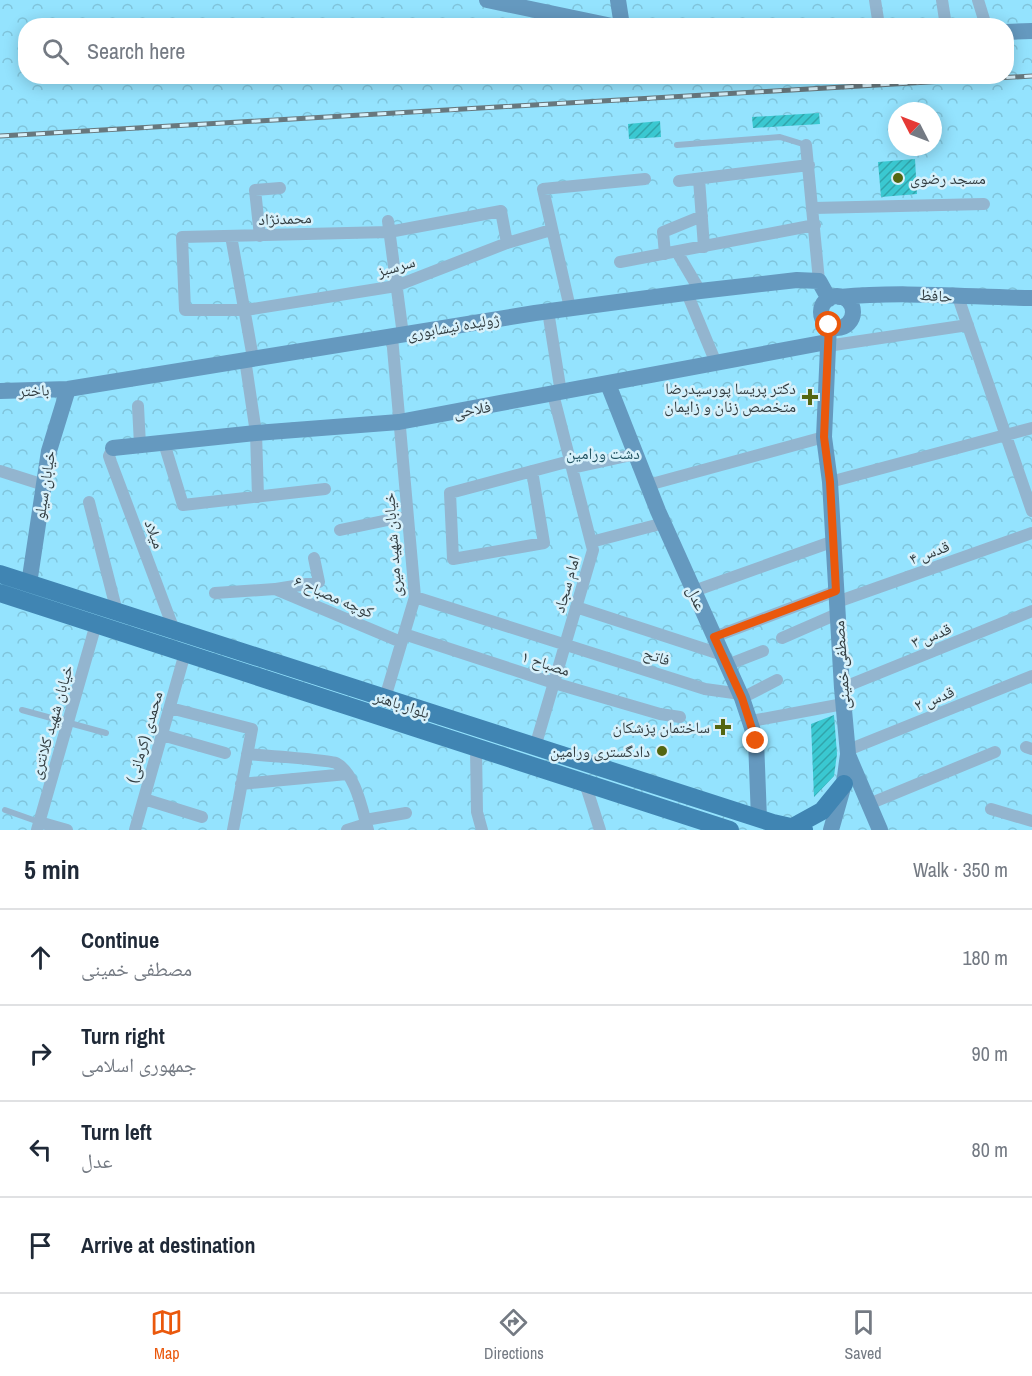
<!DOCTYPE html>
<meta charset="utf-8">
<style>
body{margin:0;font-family:"Archivo Narrow","Noto Naskh Arabic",sans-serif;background:#f2f2f3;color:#1f2937}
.compass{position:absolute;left:888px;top:102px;width:54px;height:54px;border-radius:50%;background:#fff;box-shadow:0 3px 15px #0003;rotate:312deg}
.stop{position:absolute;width:18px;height:18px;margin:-14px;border:4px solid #ea580c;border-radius:50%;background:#fff}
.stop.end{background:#ea580c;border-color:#fff;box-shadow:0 2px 6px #0008}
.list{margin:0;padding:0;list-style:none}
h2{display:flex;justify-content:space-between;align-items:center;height:78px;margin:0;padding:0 24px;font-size:26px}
h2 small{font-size:20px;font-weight:400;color:#747a83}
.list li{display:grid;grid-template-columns:39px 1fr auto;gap:18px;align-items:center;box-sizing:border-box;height:96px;padding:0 24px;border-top:2px solid #e0e1e3}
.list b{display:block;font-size:22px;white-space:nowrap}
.list p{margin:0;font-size:20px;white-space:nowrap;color:#747a83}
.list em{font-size:20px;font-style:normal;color:#747a83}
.icon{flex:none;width:33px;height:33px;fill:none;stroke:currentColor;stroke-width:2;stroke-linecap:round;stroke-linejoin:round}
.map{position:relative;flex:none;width:1032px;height:830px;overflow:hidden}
.search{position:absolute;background:#fff;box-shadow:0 3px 15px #0003;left:18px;right:18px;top:18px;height:66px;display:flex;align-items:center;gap:15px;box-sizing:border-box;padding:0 21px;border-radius:24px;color:#747a83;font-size:22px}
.sheet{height:462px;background:#fff}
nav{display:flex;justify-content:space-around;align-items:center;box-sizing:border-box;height:84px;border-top:2px solid #e0e1e3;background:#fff;font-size:16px;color:#747a83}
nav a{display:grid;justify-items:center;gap:3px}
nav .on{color:#ea580c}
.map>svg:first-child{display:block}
.forest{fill:url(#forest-crowns);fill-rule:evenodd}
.building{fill:url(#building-hatch)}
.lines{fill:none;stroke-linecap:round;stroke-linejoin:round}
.lane{stroke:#93b5cf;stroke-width:6}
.street{stroke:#93b5cf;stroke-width:12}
.secondary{stroke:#6599bf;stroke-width:16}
.primary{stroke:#4085b3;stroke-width:18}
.rail-casing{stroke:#68787e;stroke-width:5}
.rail{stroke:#d7f1fb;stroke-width:3;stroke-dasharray:9;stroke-linecap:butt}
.route{stroke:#ea580c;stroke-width:8}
.poi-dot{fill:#546611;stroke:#d7f1fb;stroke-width:2}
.labels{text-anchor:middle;stroke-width:5;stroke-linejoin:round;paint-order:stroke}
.poi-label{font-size:16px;fill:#313c40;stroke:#d7f1fb;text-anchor:end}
.street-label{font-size:16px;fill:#313c40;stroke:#d7f1fb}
.park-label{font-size:16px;fill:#215362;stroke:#d7f1fb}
</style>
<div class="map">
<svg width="1032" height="830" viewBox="0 0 1032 830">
<defs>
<pattern id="forest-crowns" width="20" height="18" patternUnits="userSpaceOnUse" patternTransform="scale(1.5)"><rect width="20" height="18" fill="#94e3fe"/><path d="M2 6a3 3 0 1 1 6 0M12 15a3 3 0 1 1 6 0" fill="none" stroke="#80c4db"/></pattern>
<pattern id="building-hatch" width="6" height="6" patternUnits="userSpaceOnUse" patternTransform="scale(1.5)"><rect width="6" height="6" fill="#3ac8d1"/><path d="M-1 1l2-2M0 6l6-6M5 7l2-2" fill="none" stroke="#31a4ab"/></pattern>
</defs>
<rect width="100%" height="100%" fill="#d7f1fb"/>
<!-- forest -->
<path class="forest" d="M 0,0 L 1032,0 L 1032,830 L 0,830 ZM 26,26 L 1006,26 L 1006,76 L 26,76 ZM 897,111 L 933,111 L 933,147 L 897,147 Z"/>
<!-- building -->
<path class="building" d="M 819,113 L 820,124 L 753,128 L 752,117 Z
M 660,121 L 661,137 L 629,139 L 628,124 Z
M 915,159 L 917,194 L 881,197 L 878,162 Z
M 834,715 L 837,754 L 834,776 L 814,797 L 811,724 Z"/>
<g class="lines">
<!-- lane -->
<path class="lane" d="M 677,145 L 780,137 L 806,145
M 22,710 L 106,733
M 5,810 L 39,822"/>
<!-- street -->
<path class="street" d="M 875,0 L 879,26
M 942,0 L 946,26
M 978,0 L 986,26
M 806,145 L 819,281
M 699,179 L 704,247
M 679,181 L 809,165
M 814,208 L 984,204
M 388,221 L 403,335
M 231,236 L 253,358
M 260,236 L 255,190 L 280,188
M 507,243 L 501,211 L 389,232 L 182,237 L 185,310 L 246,310 L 396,286 L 507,243 L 551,230
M 677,252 L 700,291
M 665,254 L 663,232 L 702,216
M 620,262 L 815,225
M 687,293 L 716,363
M 958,297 L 1032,511
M 570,308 L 543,189 L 645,179
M 548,311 L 561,393
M 827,346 L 968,325
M 245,359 L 256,433 L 258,497
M 138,406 L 140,445
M 164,443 L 183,505 L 325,489
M 113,448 L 109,456 L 111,462 L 174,630
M 572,468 L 636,454
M 0,471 L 44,485
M 532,471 L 544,543 L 453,559 L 450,493 L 570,461
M 830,482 L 1032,428
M 648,485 L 824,437
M 89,502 L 117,612
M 340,530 L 407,516
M 591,542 L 664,523
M 276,589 L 319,582 L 314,558
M 694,591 L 834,541
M 215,593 L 275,589 L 401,642
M 415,597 L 705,689 L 741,694
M 837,602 L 1032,533
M 576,607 L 723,655
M 404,634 L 554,683 L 660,714 L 680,717
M 714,637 L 836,591
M 782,638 L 837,614
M 727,665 L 763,651
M 842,688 L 1032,611
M 385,698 L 415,597 L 392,337
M 742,698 L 777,680
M 170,708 L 252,729 L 233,830
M 757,720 L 843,704
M 162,735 L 225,753
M 535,747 L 593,550 L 553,394
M 1026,747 L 1032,749
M 476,748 L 477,812 L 482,830
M 848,750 L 1032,676
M 247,754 C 259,755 330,760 336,763 C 356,774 362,810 368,830
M 585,783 L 600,830
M 241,784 L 347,774
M 144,799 L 202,817
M 869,804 L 995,752
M 991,809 L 1032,821
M 365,820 L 406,813
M 39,822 L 67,830
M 37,830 L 96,624
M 135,830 L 185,653
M 347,830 L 366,824"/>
<!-- secondary -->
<path class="secondary" d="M 487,0 L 612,26
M 618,0 L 622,26
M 1006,32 L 1032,31
M821 312a16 16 0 1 1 32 0a16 16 0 1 1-32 0Z
M 840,297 C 904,291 968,297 1032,298
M 829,325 L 824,437 L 830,482 L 842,688 L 848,754 L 844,784 L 831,830
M 608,384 L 658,511 L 742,698 L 756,740 L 759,819
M 0,391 L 68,389 L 535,313 L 700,291 L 797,280 L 819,281 L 829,299
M 113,448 L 256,433 L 399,422 L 827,342
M 29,584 L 49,451 L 68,389
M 848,755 L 880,830"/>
<!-- primary -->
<path class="primary" d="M 0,574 L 773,823 L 804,830
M 0,593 L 730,830
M 793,827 L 822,811 L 844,784"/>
<!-- rail casing -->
<g class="rail-casing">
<path id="rail" d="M 0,136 L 1032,76"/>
</g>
<!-- rail -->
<use href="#rail" class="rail"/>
</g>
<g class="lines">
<!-- route -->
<path class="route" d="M 756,741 L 742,698 L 714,637 L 836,591 L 830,482 L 824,437 L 829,325"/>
</g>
<!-- markers -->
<g class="poi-dot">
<circle cx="898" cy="178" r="6"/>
<path d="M807 388h6v6h6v6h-6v6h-6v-6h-6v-6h6z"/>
<path d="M720 718h6v6h6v6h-6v6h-6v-6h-6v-6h6z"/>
<circle cx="662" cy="751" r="6"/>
</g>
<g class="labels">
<!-- poi labels -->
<g class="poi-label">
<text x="910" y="184" text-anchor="start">مسجد رضوی</text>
<text x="796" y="394">دکتر پریسا پورسیدرضا<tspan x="796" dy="18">متخصص زنان و زایمان</tspan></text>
<text x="710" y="733">ساختمان پزشکان</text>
<text x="650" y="757">دادگستری ورامین</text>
</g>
<!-- street labels -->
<g class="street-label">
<text transform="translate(285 218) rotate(-2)" y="6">محمدنژاد</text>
<text transform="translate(396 266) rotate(-16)" y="6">سرسبز</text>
<text transform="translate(936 295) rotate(4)" y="6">حافظ</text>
<text transform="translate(453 326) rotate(-10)" y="6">ژولیده نیشابوری</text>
<text transform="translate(34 390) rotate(-2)" y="6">باختر</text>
<text transform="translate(472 409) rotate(-10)" y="6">فلاحی</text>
<text transform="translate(44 485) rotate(-81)" y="6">خیابان سیلو</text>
<text transform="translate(155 534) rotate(70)" y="6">میلاد</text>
<text transform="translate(392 545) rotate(-94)" y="6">خیابان شهید میری</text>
<text transform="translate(929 552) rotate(-20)" y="6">قدس ۴</text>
<text transform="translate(566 584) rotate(-74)" y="6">امام سجاد</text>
<text transform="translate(334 596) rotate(23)" y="6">کوچه مصباح ۶</text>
<text transform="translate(697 598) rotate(66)" y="6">عدل</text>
<text transform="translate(931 635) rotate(-22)" y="6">قدس ۳</text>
<text transform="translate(657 656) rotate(18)" y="6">فاتح</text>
<text transform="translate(546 663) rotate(18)" y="6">مصباح ۱</text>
<text transform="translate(841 665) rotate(-94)" y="6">مصطفی خمینی</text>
<text transform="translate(934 698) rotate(-22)" y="6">قدس ۲</text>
<text transform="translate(402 704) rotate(18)" y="6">بلوار باهنر</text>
<text transform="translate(51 722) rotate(-74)" y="6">خیابان شهید کلانتری</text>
<text transform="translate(144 737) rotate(-74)" y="6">محمدی (کرمانی)</text>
</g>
<!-- park labels -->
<g class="park-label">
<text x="603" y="459">دشت ورامین</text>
</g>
</g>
</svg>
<svg class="compass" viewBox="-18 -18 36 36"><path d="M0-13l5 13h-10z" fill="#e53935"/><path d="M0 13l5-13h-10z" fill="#747a83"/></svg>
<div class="stop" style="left:829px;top:325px"></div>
<div class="stop end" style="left:756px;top:741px"></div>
<div class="search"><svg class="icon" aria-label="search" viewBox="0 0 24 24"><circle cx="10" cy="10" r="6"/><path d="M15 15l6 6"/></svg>Search here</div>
</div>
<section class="sheet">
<h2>5 min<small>Walk · 350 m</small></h2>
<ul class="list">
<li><svg class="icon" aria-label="ahead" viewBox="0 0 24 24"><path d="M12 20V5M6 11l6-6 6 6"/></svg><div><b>Continue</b><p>مصطفی خمینی</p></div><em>180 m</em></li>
<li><svg class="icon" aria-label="right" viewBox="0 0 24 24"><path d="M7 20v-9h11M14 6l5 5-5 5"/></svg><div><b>Turn right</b><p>جمهوری اسلامی</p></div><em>90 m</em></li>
<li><svg class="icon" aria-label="left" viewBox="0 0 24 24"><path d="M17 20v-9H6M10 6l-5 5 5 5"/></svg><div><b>Turn left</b><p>عدل</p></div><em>80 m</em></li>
<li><svg class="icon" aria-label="arrive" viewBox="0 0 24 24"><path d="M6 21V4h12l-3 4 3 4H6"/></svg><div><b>Arrive at destination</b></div></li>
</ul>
</section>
<nav>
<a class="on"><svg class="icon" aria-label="map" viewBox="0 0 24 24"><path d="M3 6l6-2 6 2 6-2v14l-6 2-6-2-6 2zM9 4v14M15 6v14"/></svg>Map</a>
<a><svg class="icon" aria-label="directions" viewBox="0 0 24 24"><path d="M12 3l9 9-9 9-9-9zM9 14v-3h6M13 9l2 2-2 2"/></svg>Directions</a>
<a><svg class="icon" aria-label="saved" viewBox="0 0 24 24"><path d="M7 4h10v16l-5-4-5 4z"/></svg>Saved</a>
</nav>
